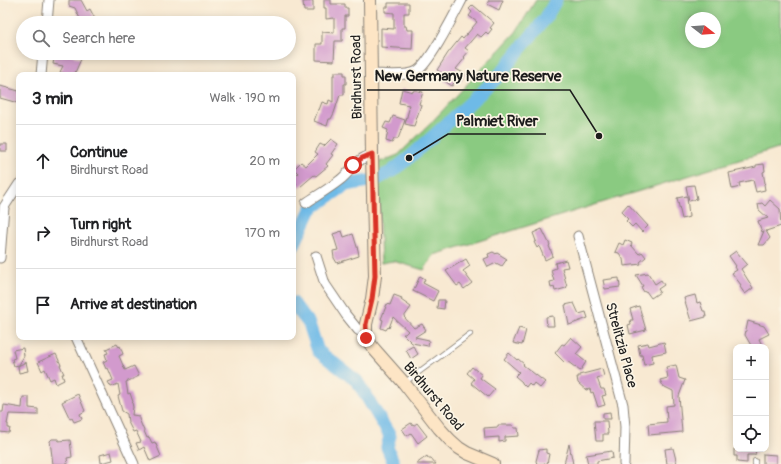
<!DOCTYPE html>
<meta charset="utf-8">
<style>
body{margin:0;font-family:Pangolin,sans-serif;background:#f2f2f2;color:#202124}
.controls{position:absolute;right:12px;bottom:12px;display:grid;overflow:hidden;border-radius:8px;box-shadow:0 2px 10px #0003}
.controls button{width:36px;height:36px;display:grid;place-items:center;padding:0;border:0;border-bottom:1px solid #e0e0e0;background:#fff;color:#202124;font:20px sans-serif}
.compass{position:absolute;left:685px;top:12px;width:36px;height:36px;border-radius:50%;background:#fff;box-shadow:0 2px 10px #0003;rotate:107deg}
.stop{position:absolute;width:12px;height:12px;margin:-9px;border:3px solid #d93025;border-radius:50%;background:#fff}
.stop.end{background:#d93025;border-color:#fff;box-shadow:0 1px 4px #0008}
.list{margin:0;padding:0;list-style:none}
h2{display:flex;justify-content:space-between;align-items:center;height:52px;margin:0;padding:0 16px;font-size:17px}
h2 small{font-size:13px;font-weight:400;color:#757577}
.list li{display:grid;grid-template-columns:26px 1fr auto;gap:12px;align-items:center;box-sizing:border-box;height:72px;padding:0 16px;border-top:1px solid #e0e0e0}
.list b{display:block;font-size:15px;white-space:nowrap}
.list p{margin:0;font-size:13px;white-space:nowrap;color:#757577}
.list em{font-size:13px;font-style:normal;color:#757577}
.icon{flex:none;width:22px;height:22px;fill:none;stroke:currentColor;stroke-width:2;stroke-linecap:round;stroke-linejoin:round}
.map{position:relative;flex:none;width:781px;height:464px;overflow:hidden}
.search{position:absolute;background:#fff;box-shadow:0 2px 10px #0003;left:16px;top:16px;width:280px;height:44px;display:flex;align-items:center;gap:10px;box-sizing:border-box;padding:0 14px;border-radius:22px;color:#757577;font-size:15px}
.panel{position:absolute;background:#fff;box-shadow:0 2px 10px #0003;left:16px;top:72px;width:280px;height:268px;border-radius:8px}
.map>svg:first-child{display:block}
.green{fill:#8aca81;stroke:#53734e;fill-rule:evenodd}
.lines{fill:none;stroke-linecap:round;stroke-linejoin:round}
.river{stroke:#6ebae7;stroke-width:13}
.building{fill:#d29acd}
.lane-casing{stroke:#8a8277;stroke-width:6}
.street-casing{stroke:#8a8277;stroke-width:11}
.secondary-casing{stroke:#8a8277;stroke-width:14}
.lane{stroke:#fff;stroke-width:4.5}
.street{stroke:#fff;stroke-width:9}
.secondary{stroke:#fde5c5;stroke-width:12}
.route{stroke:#d93025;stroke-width:5}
.labels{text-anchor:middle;stroke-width:3.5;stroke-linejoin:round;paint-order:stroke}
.street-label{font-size:14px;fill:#1c1c1c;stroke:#fcf5e5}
.leader{fill:none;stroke:#1c1c1c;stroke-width:1.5}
.callout-dot{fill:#1c1c1c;stroke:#fcf5e5;stroke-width:1.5}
.callout-label{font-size:15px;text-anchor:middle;font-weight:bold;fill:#1c1c1c;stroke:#fcf5e5;stroke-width:3.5;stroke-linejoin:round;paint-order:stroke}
</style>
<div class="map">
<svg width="781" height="464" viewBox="0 0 781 464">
<rect width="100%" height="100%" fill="#fcf5e5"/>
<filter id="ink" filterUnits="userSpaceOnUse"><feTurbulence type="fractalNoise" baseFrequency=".025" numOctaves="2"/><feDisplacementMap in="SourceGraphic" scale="8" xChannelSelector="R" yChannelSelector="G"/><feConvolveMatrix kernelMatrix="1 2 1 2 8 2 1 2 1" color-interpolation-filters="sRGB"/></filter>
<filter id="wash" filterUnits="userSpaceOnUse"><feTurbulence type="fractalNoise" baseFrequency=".012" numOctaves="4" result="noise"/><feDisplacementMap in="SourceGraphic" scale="16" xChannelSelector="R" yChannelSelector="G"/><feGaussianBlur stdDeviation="0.9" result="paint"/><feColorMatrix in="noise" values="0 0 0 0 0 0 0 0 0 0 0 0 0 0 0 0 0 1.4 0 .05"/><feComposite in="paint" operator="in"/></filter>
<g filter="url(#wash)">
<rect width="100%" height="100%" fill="#f8e9d2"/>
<!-- green -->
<path class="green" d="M 536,0 L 781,0 L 781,147 L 434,255 L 424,270 L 393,261 L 381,263 L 377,163 L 398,155 L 429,125 L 516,32 ZM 691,18 L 715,18 L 715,42 L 691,42 Z"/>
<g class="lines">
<!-- river -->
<path class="river" d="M 293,247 L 311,209 L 346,185 L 375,180 L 391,172 L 409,158 L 495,80 L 545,19 L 556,0
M 293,303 L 309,324 L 318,351 L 357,381 L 390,436 L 387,447 L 394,464"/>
</g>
<g id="blocks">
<!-- building -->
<path class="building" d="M 69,0 L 81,0 L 87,11 L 90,9 L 96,21 L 92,23 L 82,23 L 75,8 L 69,6 Z
M 324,0 L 331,0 L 331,4 L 345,4 L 345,8 L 348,8 L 348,16 L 345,16 L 345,28 L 342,28 L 342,41 L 335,41 L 334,61 L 316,60 L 316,44 L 322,44 L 322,32 L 334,33 L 334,18 L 326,19 L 326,8 L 324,8 Z
M 489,0 L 503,0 L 499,10 L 487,4 Z
M 313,1 L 313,11 L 304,11 L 303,2 Z
M 388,3 L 409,3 L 409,13 L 404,13 L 404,26 L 406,26 L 407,30 L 413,30 L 412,49 L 381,47 L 381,28 L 394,29 L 394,13 L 385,12 L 385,7 L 388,7 Z
M 473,5 L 494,23 L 490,28 L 492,29 L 488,34 L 486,32 L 481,37 L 477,34 L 465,48 L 469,51 L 464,57 L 465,58 L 456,69 L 465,74 L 461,81 L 456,79 L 452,86 L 443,80 L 445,75 L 437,70 L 448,53 L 461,37 L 463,39 L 477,22 L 469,16 L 472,12 L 469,9 Z
M 55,53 L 68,53 L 81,59 L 74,75 L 68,75 L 60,72 L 63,66 L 53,64 Z
M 335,72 L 344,72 L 344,75 L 346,75 L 346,84 L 344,84 L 344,95 L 340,95 L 334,113 L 331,119 L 329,119 L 327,126 L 314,121 L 318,110 L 319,110 L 322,102 L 328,104 L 329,100 L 333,102 L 333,75 L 335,75 Z
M 0,86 L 19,91 L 18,103 L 0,98 Z
M 402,89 L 413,92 L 414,90 L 423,92 L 419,104 L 421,105 L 414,126 L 405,124 L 409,109 L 408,108 L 409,105 L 399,103 Z
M 393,116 L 405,120 L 398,139 L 394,139 L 392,143 L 386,141 L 388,130 L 383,128 L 386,122 L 390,123 Z
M 331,139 L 338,144 L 331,154 L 333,155 L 326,164 L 328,166 L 316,176 L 314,175 L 300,187 L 293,180 L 293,177 L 298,173 L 294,169 L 301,162 L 306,166 L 318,154 L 315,152 L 320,144 L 324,146 Z
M 0,144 L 7,144 L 7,151 L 0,151 Z
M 764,164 L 765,171 L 763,172 L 765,183 L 764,184 L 765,190 L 756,192 L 753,180 L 739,183 L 740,187 L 732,189 L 729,173 L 756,167 L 756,165 Z
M 694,185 L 697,199 L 689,201 L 686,186 Z
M 687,196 L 689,217 L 682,219 L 677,198 Z
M 770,200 L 780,209 L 781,226 L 766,231 L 770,238 L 764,245 L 758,245 L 764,231 L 762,232 L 758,221 L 768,218 L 759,210 L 758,204 L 762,203 L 765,206 Z
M 628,204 L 648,226 L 642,232 L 635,224 L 632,227 L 626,221 L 628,219 L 621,212 Z
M 542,229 L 550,245 L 549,246 L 553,256 L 545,260 L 539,246 L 537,248 L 534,242 L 536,241 L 533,233 Z
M 342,231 L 344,237 L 353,234 L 358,250 L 359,256 L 337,263 L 334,258 L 333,251 L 338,250 L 333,234 Z
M 625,240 L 632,243 L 631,245 L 639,254 L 642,252 L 646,257 L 640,262 L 641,264 L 624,266 L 623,259 L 619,253 L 615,252 L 619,243 L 623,245 Z
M 736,251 L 747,264 L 741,269 L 753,288 L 745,294 L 740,287 L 741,285 L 732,273 L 737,270 L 735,267 L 736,266 L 729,256 Z
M 493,252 L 496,254 L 497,253 L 507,259 L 502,266 L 496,263 L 488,267 L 484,259 L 489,257 L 488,254 Z
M 466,259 L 470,266 L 463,271 L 472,283 L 464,289 L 460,284 L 457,286 L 446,271 Z
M 566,260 L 568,267 L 562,268 L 567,287 L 566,288 L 555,291 L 554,287 L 551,288 L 550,282 L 554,281 L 551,270 L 556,268 L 555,263 Z
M 648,273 L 655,284 L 661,280 L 664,285 L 658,289 L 660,292 L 651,298 L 646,291 L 644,292 L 641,287 L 643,286 L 636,275 Z
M 420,276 L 425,279 L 423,283 L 438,291 L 433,301 L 413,291 Z
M 619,278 L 620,287 L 605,289 L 603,280 Z
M 394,295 L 402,298 L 401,300 L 411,307 L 404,317 L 414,328 L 422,324 L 426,330 L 415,337 L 429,340 L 428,346 L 412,343 L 403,334 L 405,334 L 408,331 L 393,317 L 389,328 L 388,327 L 386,330 L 381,328 L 383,320 L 381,319 L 387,304 L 390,305 Z
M 695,295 L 697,303 L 700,302 L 703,311 L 705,311 L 706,317 L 691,321 L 684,298 Z
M 438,300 L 445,300 L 444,309 L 437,308 Z
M 574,303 L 579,314 L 586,312 L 588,318 L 569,325 L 565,305 Z
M 639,306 L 646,330 L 630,334 L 628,325 L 631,324 L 630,320 L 633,320 L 630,309 Z
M 553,316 L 554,326 L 547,326 L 546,317 Z
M 748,321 L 764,326 L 769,334 L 759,339 L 763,347 L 752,347 L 745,335 Z
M 519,328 L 526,330 L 522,345 L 513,343 Z
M 571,337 L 582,347 L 576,354 L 586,362 L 580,371 L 567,361 L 565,363 L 555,353 L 562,344 L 564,345 Z
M 664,342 L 666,352 L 652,355 L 653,363 L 644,365 L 642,355 L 640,355 L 638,345 L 648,343 L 649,346 Z
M 117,344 L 119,347 L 120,346 L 123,354 L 119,356 L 125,370 L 134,366 L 139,376 L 126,382 L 128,394 L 130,393 L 133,402 L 132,403 L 133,407 L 132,415 L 139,416 L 139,419 L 147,438 L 149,437 L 152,443 L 155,442 L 161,456 L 150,461 L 144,447 L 139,450 L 136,443 L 141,442 L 136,431 L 133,432 L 128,422 L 127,414 L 122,411 L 118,396 L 120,395 L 118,384 L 111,387 L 108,382 L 113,380 L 108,368 L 106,369 L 103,362 L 107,360 L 105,354 L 108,353 L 106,349 Z
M 413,346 L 418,354 L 411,359 L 406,350 Z
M 23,348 L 24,356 L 19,365 L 14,366 L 12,359 L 15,358 L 13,350 Z
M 509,353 L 517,360 L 518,359 L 524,364 L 523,365 L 545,382 L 540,388 L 534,383 L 532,386 L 529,383 L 526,387 L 522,383 L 522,382 L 515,376 L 519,372 L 504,359 Z
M 56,354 L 61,365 L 60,365 L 64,374 L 62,374 L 64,380 L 56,384 L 54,378 L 50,380 L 45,369 L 42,371 L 38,362 Z
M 26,362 L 28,371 L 19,373 L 18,366 Z
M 676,365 L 679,378 L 685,380 L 679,396 L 682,432 L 649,435 L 648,424 L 667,422 L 666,406 L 674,405 L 673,391 L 663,386 L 660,380 L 668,378 L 666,367 Z
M 472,367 L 482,375 L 480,378 L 495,389 L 488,397 L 471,383 L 474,379 L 467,373 Z
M 602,369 L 604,376 L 597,378 L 601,389 L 604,389 L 606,395 L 602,396 L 605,405 L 598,407 L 593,392 L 591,393 L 590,389 L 586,390 L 578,383 L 577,377 L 579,377 L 579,375 Z
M 78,394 L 85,411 L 80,414 L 82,419 L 74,422 L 72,418 L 70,419 L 62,402 Z
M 23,397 L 29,397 L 29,408 L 38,409 L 38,415 L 9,414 L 7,424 L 8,424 L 8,428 L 10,428 L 9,433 L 0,432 L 0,412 L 3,412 L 4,405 L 22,408 Z
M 610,412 L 611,419 L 603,419 L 603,413 Z
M 594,421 L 607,421 L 608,434 L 603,434 L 603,441 L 596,441 Z
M 411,423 L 413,426 L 417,423 L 427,436 L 418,443 L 411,433 L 407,436 L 402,429 Z
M 498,425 L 513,425 L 514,428 L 518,428 L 519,436 L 505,437 L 505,441 L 499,442 L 499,437 L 485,438 L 484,428 L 498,427 Z
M 52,439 L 58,439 L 58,441 L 70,440 L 72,457 L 67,458 L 68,464 L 53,464 L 50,441 Z
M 569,444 L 573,464 L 564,464 Z
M 673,448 L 677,464 L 667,464 L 665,449 Z
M 546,449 L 546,453 L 549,454 L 547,464 L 537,464 L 536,461 L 539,450 Z
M 734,449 L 756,449 L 755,455 L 747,455 L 747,463 L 737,462 L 737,456 L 734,456 Z
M 612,451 L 613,458 L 597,461 L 597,464 L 588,464 L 586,455 Z
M 111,452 L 113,460 L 101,463 L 100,455 Z
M 763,454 L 776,455 L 776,464 L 763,464 Z
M 427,456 L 428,458 L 431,458 L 436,464 L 416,464 Z"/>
</g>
</g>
<g filter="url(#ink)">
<use href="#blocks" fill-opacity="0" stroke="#8a8277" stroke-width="1"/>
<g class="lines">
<!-- lane casing -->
<g class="lane-casing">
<path id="lane" d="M 404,383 L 470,334
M 755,464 L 755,461"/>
</g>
<!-- street casing -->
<g class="street-casing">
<path id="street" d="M 47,23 L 49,0
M 371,74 C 383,74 407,77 417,71 C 430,63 454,15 462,0
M 41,75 L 43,53
M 306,203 C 318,195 330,188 340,180 C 352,171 356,158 372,155
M 578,236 L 623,405 L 625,427 L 624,464
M 316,256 L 325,284 L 346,315 L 358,330 L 361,332 L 365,331
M 0,258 L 4,207 L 19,184
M 76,337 L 134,464"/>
</g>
<!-- secondary casing -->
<g class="secondary-casing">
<path id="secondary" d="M 370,0 L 372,155 L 375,276 L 372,299 L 366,324 L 366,338 L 374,349 L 404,383 L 439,428 L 450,440 L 459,448 L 467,453 L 493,464"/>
</g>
<!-- lane -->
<use href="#lane" class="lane"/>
<!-- street -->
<use href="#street" class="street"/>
<!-- secondary -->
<use href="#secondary" class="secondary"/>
</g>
</g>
<g class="lines" filter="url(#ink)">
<!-- route -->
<path class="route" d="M 353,165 L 362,158 L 372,154 L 375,276 L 372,299 L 366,324 L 366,338"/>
</g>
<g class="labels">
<!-- street labels -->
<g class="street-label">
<text transform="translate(356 77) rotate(-91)" y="5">Birdhurst Road</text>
<text transform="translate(622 345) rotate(75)" y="5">Strelitzia Place</text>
<text transform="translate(434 396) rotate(50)" y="5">Birdhurst Road</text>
</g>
</g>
<!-- callouts -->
<path class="leader" d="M599 136L570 90H367M409 158L448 134H546"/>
<g class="callout-dot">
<circle cx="599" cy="136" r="4"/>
<circle cx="409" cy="158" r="4"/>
</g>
<g class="callout-label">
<text x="468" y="81">New Germany Nature Reserve</text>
<text x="497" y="126">Palmiet River</text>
</g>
</svg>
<div class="controls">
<button>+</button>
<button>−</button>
<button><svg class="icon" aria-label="locate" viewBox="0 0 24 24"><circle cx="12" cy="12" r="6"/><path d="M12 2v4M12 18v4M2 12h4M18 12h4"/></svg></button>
</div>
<svg class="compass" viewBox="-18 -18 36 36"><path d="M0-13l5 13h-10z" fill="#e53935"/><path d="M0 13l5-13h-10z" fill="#757577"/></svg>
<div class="stop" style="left:353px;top:165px"></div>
<div class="stop end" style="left:366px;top:338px"></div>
<div class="search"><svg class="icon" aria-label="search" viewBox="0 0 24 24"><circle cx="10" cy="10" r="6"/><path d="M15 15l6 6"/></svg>Search here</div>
<section class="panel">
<h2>3 min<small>Walk · 190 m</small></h2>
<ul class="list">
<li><svg class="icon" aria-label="ahead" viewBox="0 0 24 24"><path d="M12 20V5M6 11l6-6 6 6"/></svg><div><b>Continue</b><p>Birdhurst Road</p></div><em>20 m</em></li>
<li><svg class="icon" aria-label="right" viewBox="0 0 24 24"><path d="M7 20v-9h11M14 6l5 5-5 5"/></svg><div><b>Turn right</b><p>Birdhurst Road</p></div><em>170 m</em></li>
<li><svg class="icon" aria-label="arrive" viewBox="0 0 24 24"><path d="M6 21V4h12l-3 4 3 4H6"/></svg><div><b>Arrive at destination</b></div></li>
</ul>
</section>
</div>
